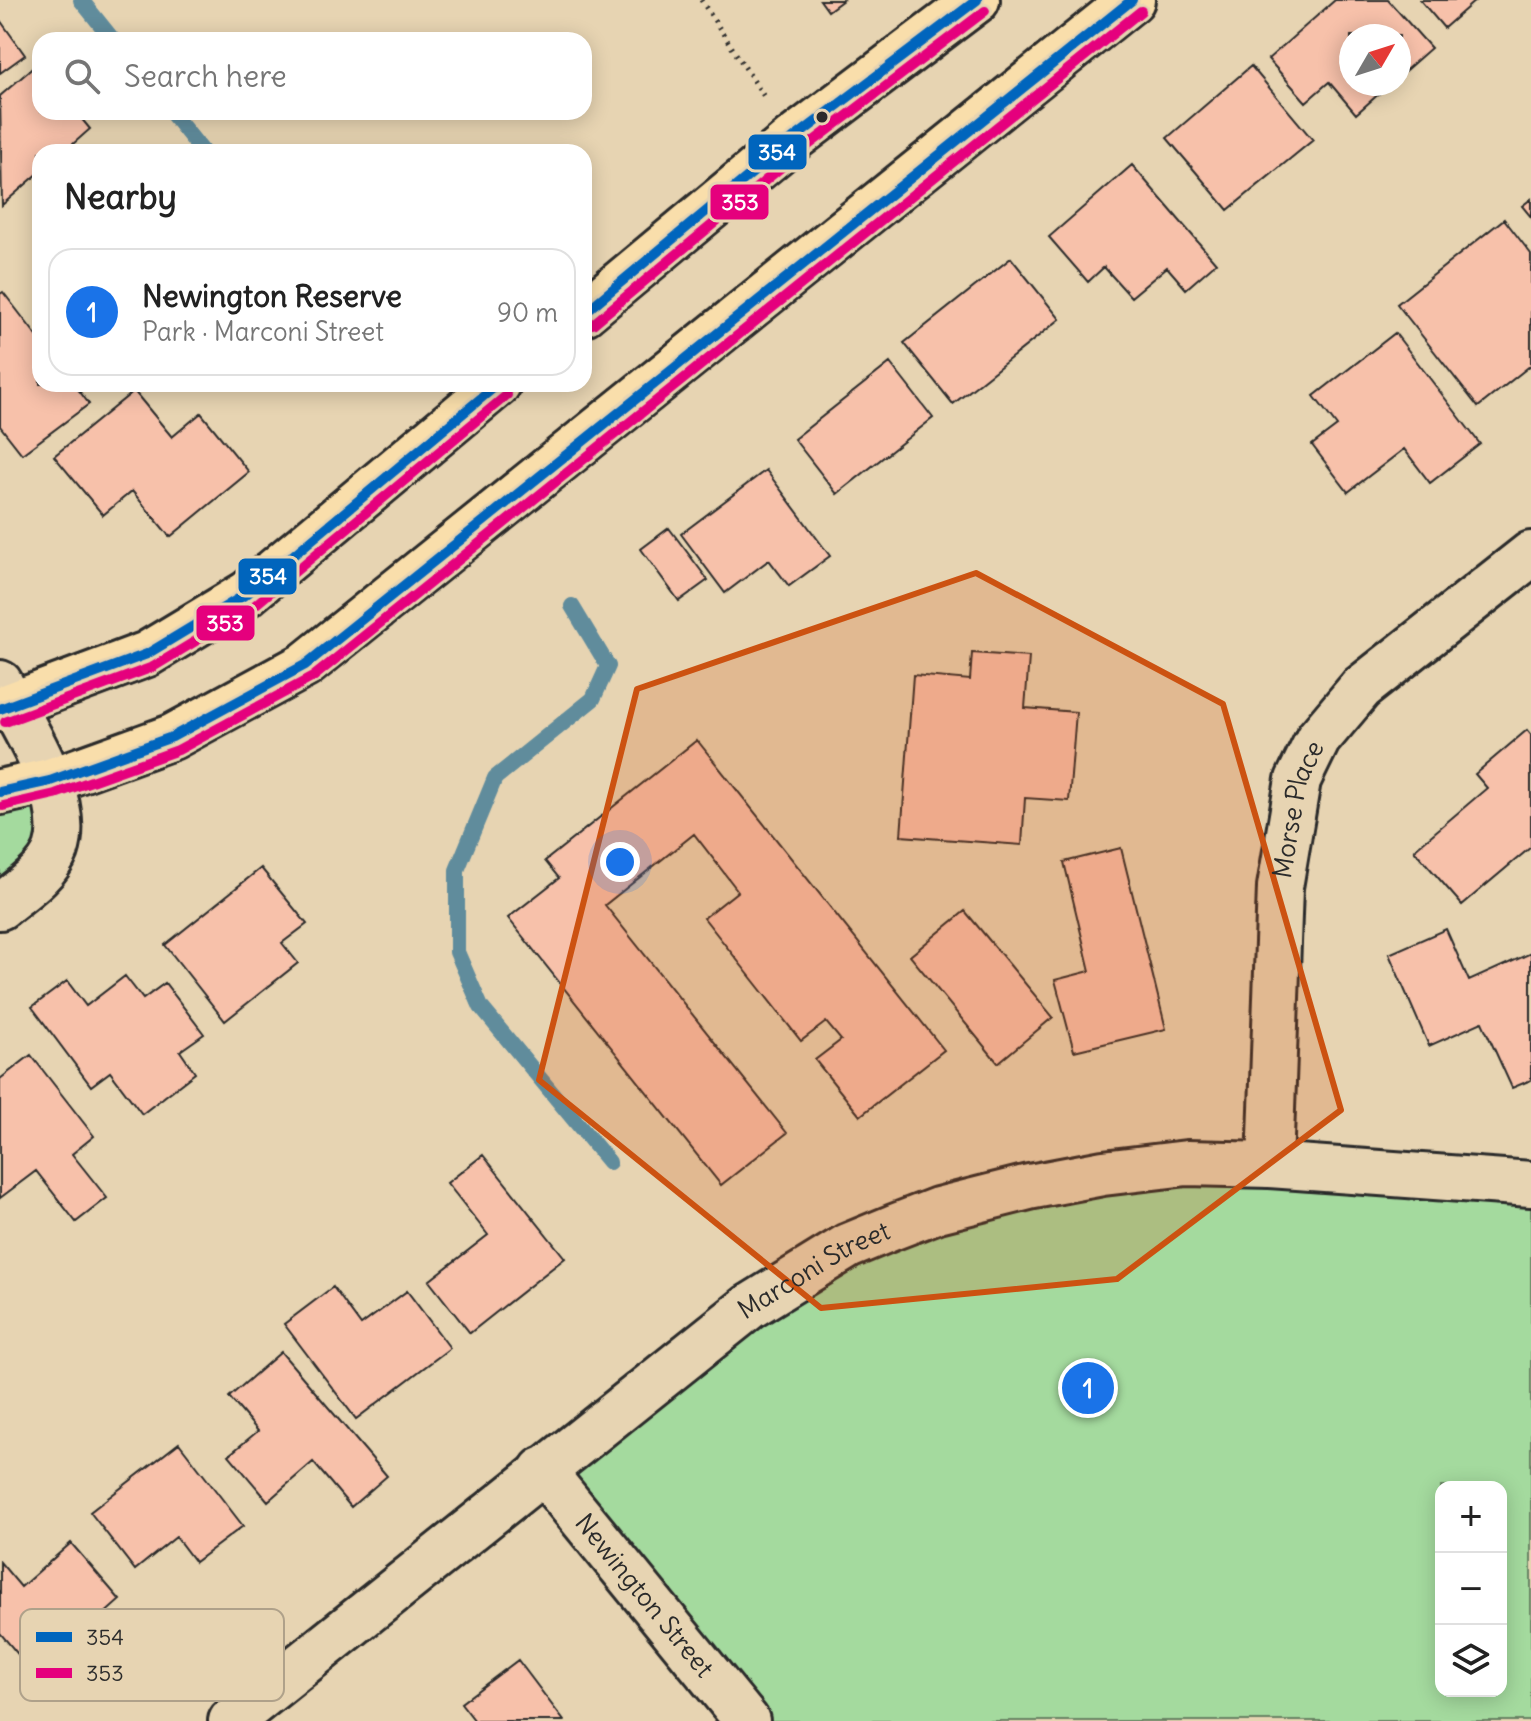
<!DOCTYPE html>
<meta charset="utf-8">
<style>
body{margin:0;font-family:Delius,sans-serif;background:#f2f2f2;color:#222}
.controls{position:absolute;right:24px;bottom:24px;display:grid;overflow:hidden;border-radius:16px;box-shadow:0 4px 20px #0003}
.controls button{width:72px;height:72px;display:grid;place-items:center;padding:0;border:0;border-bottom:2px solid #e0e0e0;background:#fff;color:#222;font:40px sans-serif}
.compass{position:absolute;left:1339px;top:24px;width:72px;height:72px;border-radius:50%;background:#fff;box-shadow:0 4px 20px #0003;rotate:51deg}
.you{position:absolute;left:620px;top:862px;width:28px;height:28px;margin:-20px;border:6px solid #fff;border-radius:50%;background:#1a73e8;box-shadow:0 0 0 12px #1a73e833}
.badge{display:grid;place-items:center;width:52px;height:52px;border-radius:50%;background:#1a73e8;color:#fff;font-size:26px;font-weight:700}
.pin{position:absolute;translate:-50% -50%;border:4px solid #fff;box-shadow:0 2px 8px #0006}
.list{margin:0;padding:0;list-style:none}
h2{display:flex;justify-content:space-between;align-items:center;height:104px;margin:0;padding:0 32px;font-size:34px}
h2 small{font-size:26px;font-weight:400;color:#767676}
.list li{display:grid;grid-template-columns:52px 1fr auto;gap:24px;align-items:center;box-sizing:border-box;height:128px;margin:0 16px 16px;padding:0 16px;border:2px solid #e0e0e0;border-radius:24px}
.list b{display:block;font-size:30px;white-space:nowrap}
.list p{margin:0;font-size:26px;white-space:nowrap;color:#767676}
.list em{font-size:26px;font-style:normal;color:#767676}
.icon{flex:none;width:44px;height:44px;fill:none;stroke:currentColor;stroke-width:2;stroke-linecap:round;stroke-linejoin:round}
.map{position:relative;flex:none;width:1531px;height:1721px;overflow:hidden}
.search{position:absolute;background:#fff;box-shadow:0 4px 20px #0003;left:32px;top:32px;width:560px;height:88px;display:flex;align-items:center;gap:20px;box-sizing:border-box;padding:0 28px;border-radius:24px;color:#767676;font-size:30px}
.panel{position:absolute;background:#fff;box-shadow:0 4px 20px #0003;left:32px;top:144px;width:560px;height:248px;border-radius:24px}
.map>svg:first-child{display:block}
.green{fill:#a4da9e;stroke:#688264;stroke-width:2;fill-rule:evenodd}
.lines{fill:none;stroke-linecap:round;stroke-linejoin:round}
.stream{stroke:#618c9c;stroke-width:16}
.building{fill:#f7c1aa;stroke:#2b2b2b;stroke-width:2}
.street-casing{stroke:#2b2b2b;stroke-width:50}
.primary-casing{stroke:#2b2b2b;stroke-width:50}
.path{stroke:#2b2b2b;stroke-width:5;stroke-dasharray:2 6;stroke-linecap:butt}
.street{stroke:#e7d4b2;stroke-width:44}
.primary{stroke:#f9deab;stroke-width:44}
.bus-1-casing{stroke:#e7d4b2;stroke-width:16}
.bus-2-casing{stroke:#e7d4b2;stroke-width:16}
.bus-1{stroke:#0065bd;stroke-width:10}
.bus-2{stroke:#e5007d;stroke-width:10}
.marked{fill:#cc5211;fill-opacity:0.2;stroke:#cc5211;stroke-width:6;stroke-linejoin:round}
.bus-dot{fill:#2b2b2b;stroke:#e7d4b2;stroke-width:3}
.labels{text-anchor:middle;stroke-width:8;stroke-linejoin:round;paint-order:stroke}
.street-label{font-size:26px;fill:#2b2b2b;stroke:#e7d4b2}
.key{fill:#e7d4b2;stroke:#afa18a;stroke-width:2}
.key-label{font-size:22px;fill:#2b2b2b}
.line-badge{stroke:#e7d4b2;stroke-width:3}
.badge-label{font-size:22px;text-anchor:middle;font-weight:bold;fill:#fff}
</style>
<div class="map">
<svg width="1531" height="1721" viewBox="0 0 1531 1721">
<rect width="100%" height="100%" fill="#e7d4b2"/>
<filter id="ink" filterUnits="userSpaceOnUse"><feTurbulence type="fractalNoise" baseFrequency=".0125" numOctaves="2"/><feDisplacementMap in="SourceGraphic" scale="16" xChannelSelector="R" yChannelSelector="G"/><feConvolveMatrix kernelMatrix="1 2 1 2 8 2 1 2 1" color-interpolation-filters="sRGB"/></filter>
<g filter="url(#ink)">
<!-- green -->
<path class="green" d="M 50,781 L 61,820 L 0,907 L 0,792 Z
M 1103,1173 L 1531,1184 L 1531,1721 L 747,1721 L 542,1470 L 806,1271 ZM 1441,1487 L 1501,1487 L 1501,1691 L 1441,1691 Z"/>
<g class="lines">
<!-- stream -->
<path class="stream" d="M 81,0 L 113,40
M 171,112 L 203,152
M 572,606 L 608,666 L 593,699 L 495,778 L 457,870 L 457,952 L 481,1007 L 609,1162"/>
</g>
<!-- building -->
<path class="building" d="M 820,0 L 843,0 L 828,11 Z
M 1335,0 L 1388,0 L 1431,48 L 1399,76 L 1399,36 L 1351,36 L 1351,84 L 1390,84 L 1356,114 L 1329,82 L 1306,102 L 1268,59 Z
M 1420,0 L 1476,0 L 1444,28 Z
M 0,20 L 25,55 L 0,73 Z
M 36,65 L 40,70 L 40,112 L 76,112 L 90,129 L 64,152 L 40,152 L 40,172 L 2,205 L 0,96 Z
M 1251,66 L 1313,140 L 1228,210 L 1167,138 Z
M 1132,165 L 1216,263 L 1186,289 L 1167,267 L 1131,297 L 1104,267 L 1088,282 L 1049,237 Z
M 1531,199 L 1531,217 L 1522,206 Z
M 1504,219 L 1531,254 L 1531,365 L 1478,407 L 1397,304 Z
M 1011,258 L 1060,319 L 953,404 L 904,343 Z
M 3,292 L 40,340 L 40,384 L 74,384 L 89,404 L 22,454 L 0,426 L 0,294 Z
M 1395,333 L 1480,444 L 1430,483 L 1404,449 L 1348,492 L 1312,445 L 1337,426 L 1314,396 Z
M 890,363 L 933,418 L 837,494 L 794,439 Z
M 134,391 L 172,437 L 201,413 L 249,472 L 170,537 L 132,491 L 103,515 L 54,456 Z
M 766,470 L 830,556 L 789,586 L 769,560 L 725,593 L 681,534 Z
M 669,528 L 708,580 L 679,601 L 641,549 Z
M 972,653 L 1029,657 L 1025,708 L 1076,712 L 1069,801 L 1025,798 L 1022,845 L 901,836 L 913,675 L 970,680 Z
M 1527,730 L 1531,735 L 1531,847 L 1462,905 L 1414,850 L 1487,788 L 1475,774 Z
M 697,740 L 944,1050 L 860,1116 L 815,1060 L 841,1040 L 826,1022 L 801,1041 L 704,918 L 738,891 L 694,834 L 605,905 L 787,1133 L 721,1185 L 508,918 L 559,878 L 545,861 Z
M 1121,848 L 1166,1029 L 1074,1051 L 1055,980 L 1090,971 L 1064,862 Z
M 261,868 L 307,924 L 282,943 L 298,963 L 225,1021 L 165,945 Z
M 965,911 L 1053,1017 L 998,1063 L 910,956 Z
M 1446,929 L 1469,981 L 1531,953 L 1531,1080 L 1512,1088 L 1482,1022 L 1429,1046 L 1389,954 Z
M 125,976 L 143,999 L 165,983 L 204,1034 L 180,1051 L 195,1073 L 142,1114 L 110,1072 L 91,1086 L 32,1007 L 67,981 L 86,1006 Z
M 31,1055 L 94,1136 L 72,1154 L 107,1198 L 76,1222 L 36,1171 L 0,1198 L 0,1079 Z
M 483,1155 L 565,1258 L 470,1333 L 429,1281 L 488,1235 L 447,1183 Z
M 333,1287 L 361,1325 L 407,1291 L 450,1348 L 356,1419 L 284,1324 Z
M 281,1352 L 387,1476 L 351,1507 L 313,1462 L 268,1501 L 229,1455 L 258,1431 L 229,1397 Z
M 179,1443 L 243,1526 L 195,1562 L 176,1537 L 135,1570 L 90,1512 Z
M 71,1543 L 120,1600 L 84,1632 L 104,1655 L 54,1697 L 0,1633 L 0,1562 L 21,1587 Z
M 518,1660 L 564,1721 L 475,1721 L 461,1703 Z"/>
<g class="lines">
<!-- street casing -->
<g class="street-casing">
<g id="street">
<path d="M 0,683 C 23,727 73,800 56,850 C 47,874 19,891 0,907"/>
<path id="s1" d="M 1270,1165 L 1280,887 L 1298,780 L 1318,739 L 1361,688 L 1531,554"/>
<path id="s2" d="M 542,1470 L 747,1721"/>
<path id="s3" d="M 231,1721 L 749,1307 L 848,1246 L 894,1227 L 938,1210 L 1029,1187 L 1103,1173 L 1187,1163 L 1270,1165 L 1531,1184"/>
</g>
</g>
<!-- primary casing -->
<g class="primary-casing">
<path id="primary" d="M 584,313 L 793,139 L 977,0
M 0,709 L 147,654 L 248,593 L 498,384
M 0,792 L 50,781 L 172,737 L 305,665 L 1132,0"/>
</g>
<!-- path -->
<path class="path" d="M 701,0 L 765,98"/>
<!-- street -->
<use href="#street" class="street"/>
<!-- primary -->
<use href="#primary" class="primary"/>
<!-- bus-1 casing -->
<g class="bus-1-casing">
<path id="bus-1" d="M 584,313 L 793,139 L 977,0
M 0,709 L 147,654 L 248,593 L 498,384
M 0,792 L 50,781 L 172,737 L 305,665 L 1132,0"/>
</g>
<!-- bus-2 casing -->
<g class="bus-2-casing">
<path id="bus-2" d="M 593,324 L 802,150 L 985,11
M 5,722 L 153,667 L 255,605 L 507,395
M 3,806 L 55,794 L 178,750 L 313,677 L 1141,11"/>
</g>
<!-- bus-1 -->
<use href="#bus-1" class="bus-1"/>
<!-- bus-2 -->
<use href="#bus-2" class="bus-2"/>
</g>
</g>
<!-- marked area -->
<path class="marked" d="M 976,573 L 1223,704 L 1341,1110 L 1117,1279 L 821,1308 L 539,1080 L 637,689 Z"/>
<!-- markers -->
<circle class="bus-dot" cx="822" cy="117" r="7"/>
<g class="labels">
<!-- street labels -->
<g class="street-label">
<text dy="9" stroke="none"><textPath href="#s1" startOffset="358">Morse Place</textPath></text>
<text dy="9" stroke="none"><textPath href="#s3" startOffset="738">Marconi Street</textPath></text>
<text dy="9" stroke="none"><textPath href="#s2" startOffset="162">Newington Street</textPath></text>
</g>
</g>
<!-- legend -->
<rect x="20" y="1609" width="264" height="92" rx="12" class="key"/>
<rect x="36" y="1632" width="36" height="10" fill="#0065bd"/>
<rect x="36" y="1668" width="36" height="10" fill="#e5007d"/>
<g class="key-label">
<text x="86" y="1645">354</text>
<text x="86" y="1681">353</text>
</g>
<g class="line-badge">
<rect x="747" y="133" width="61" height="38" rx="8" fill="#0065bd"/>
<rect x="709" y="183" width="61" height="38" rx="8" fill="#e5007d"/>
<rect x="237" y="557" width="61" height="39" rx="8" fill="#0065bd"/>
<rect x="195" y="604" width="61" height="38" rx="8" fill="#e5007d"/>
</g>
<g class="badge-label">
<text x="777" y="160">354</text>
<text x="740" y="210">353</text>
<text x="268" y="584">354</text>
<text x="225" y="631">353</text>
</g>
</svg>
<div class="controls">
<button>+</button>
<button>−</button>
<button><svg class="icon" aria-label="layers" viewBox="0 0 24 24"><path d="M12 4l9 5-9 5-9-5zM3 14l9 5 9-5"/></svg></button>
</div>
<svg class="compass" viewBox="-18 -18 36 36"><path d="M0-13l5 13h-10z" fill="#e53935"/><path d="M0 13l5-13h-10z" fill="#767676"/></svg>
<div class="you"></div>
<div class="pin badge" style="left:1088px;top:1388px">1</div>
<div class="search"><svg class="icon" aria-label="search" viewBox="0 0 24 24"><circle cx="10" cy="10" r="6"/><path d="M15 15l6 6"/></svg>Search here</div>
<section class="panel">
<h2>Nearby<small></small></h2>
<ul class="list">
<li><span class="badge">1</span><div><b>Newington Reserve</b><p>Park · Marconi Street</p></div><em>90 m</em></li>
</ul>
</section>
</div>
